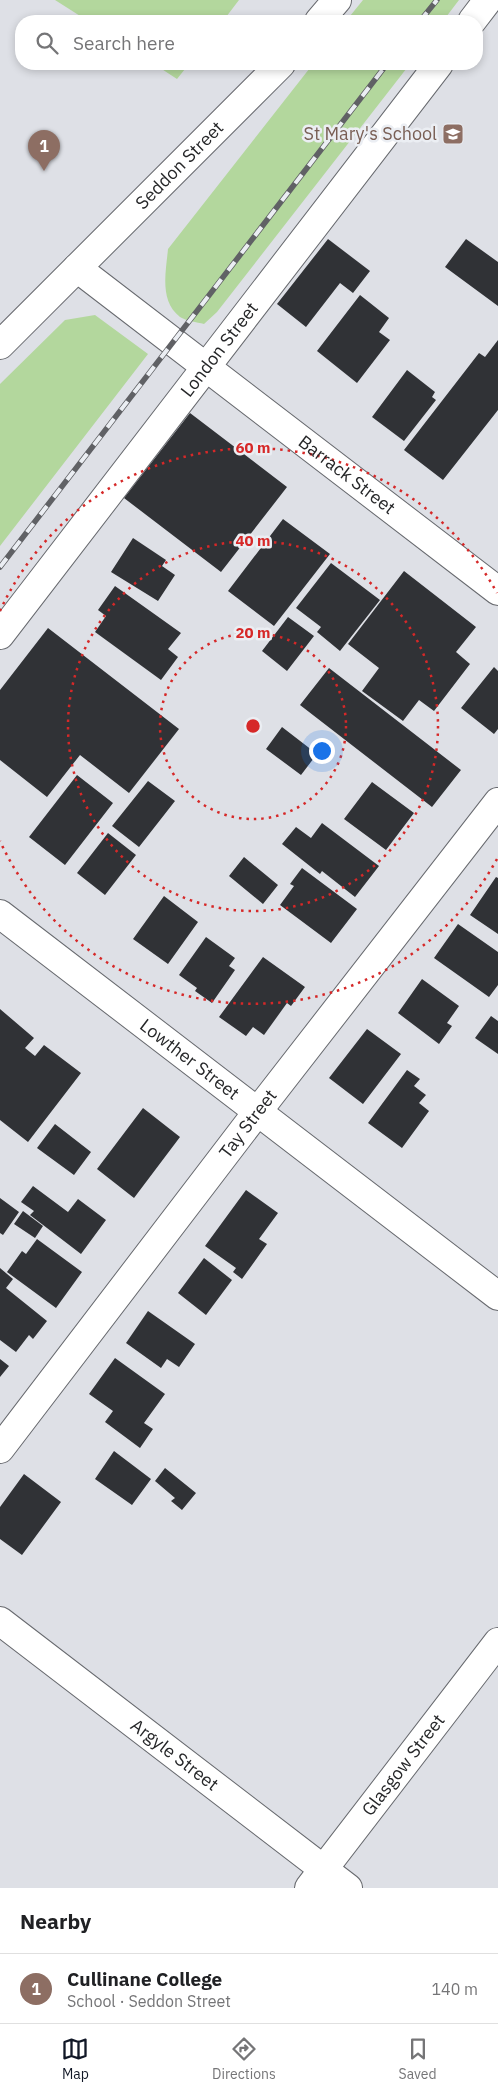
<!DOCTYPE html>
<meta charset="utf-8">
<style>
body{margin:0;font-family:"IBM Plex Sans",sans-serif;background:#f6f6f6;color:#202124}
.you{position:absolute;left:321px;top:750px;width:18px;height:18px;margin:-12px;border:4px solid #fff;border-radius:50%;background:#1a73e8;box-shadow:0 0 0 8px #1a73e833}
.badge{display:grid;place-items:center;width:32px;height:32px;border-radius:50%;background:#111827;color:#fff;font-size:16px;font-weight:700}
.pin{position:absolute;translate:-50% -41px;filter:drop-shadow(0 1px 2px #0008)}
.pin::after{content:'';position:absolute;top:26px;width:18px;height:15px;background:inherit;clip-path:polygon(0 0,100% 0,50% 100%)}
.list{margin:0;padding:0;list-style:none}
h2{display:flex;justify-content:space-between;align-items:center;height:65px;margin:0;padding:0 20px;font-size:21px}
h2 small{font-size:16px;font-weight:400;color:#757577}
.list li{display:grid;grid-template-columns:32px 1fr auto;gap:15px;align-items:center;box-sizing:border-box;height:70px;padding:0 20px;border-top:1px solid #e0e0e0}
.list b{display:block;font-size:19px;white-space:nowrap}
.list p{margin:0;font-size:16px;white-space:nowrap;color:#757577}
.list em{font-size:16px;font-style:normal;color:#757577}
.icon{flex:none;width:28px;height:28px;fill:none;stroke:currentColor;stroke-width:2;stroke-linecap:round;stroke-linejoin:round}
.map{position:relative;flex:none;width:498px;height:1888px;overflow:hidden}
.search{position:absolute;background:#fff;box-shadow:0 2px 8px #0003;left:15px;right:15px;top:15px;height:55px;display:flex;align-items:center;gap:12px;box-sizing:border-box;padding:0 18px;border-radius:20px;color:#757577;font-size:19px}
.sheet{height:135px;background:#fff}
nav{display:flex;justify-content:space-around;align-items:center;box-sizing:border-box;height:70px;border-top:1px solid #e0e0e0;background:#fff;font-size:14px;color:#757577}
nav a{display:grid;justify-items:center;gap:2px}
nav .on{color:#111827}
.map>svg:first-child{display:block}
.green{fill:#b3d79d}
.building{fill:#303236}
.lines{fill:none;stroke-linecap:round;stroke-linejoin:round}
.minor-casing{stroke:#67696e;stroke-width:30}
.major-casing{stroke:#67696e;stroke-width:30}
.minor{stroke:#fff;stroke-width:28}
.major{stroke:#fff;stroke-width:28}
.rail-casing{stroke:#606165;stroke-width:5.5}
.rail{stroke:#ebeef3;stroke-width:4;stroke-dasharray:11;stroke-linecap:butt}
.ring{fill:none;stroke:#d62828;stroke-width:2.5;stroke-dasharray:2.5 5}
.labels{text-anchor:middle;stroke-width:5;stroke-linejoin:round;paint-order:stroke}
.education-label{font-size:18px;fill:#785e54;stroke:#ebeef3;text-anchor:end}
.street-label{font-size:18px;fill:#262729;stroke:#ebeef3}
.centre{fill:#d62828;stroke:#ebeef3;stroke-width:2.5}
.ring-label{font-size:15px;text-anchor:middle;font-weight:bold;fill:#d62828;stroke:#ebeef3;stroke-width:5;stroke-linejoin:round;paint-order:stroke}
</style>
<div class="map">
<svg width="498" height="1888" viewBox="0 0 498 1888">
<rect width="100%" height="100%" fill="#dee0e6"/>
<!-- green -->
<path class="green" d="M 55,0 L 239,0 L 223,21 L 88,21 Z
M 363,0 L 459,0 L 443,21 L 346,21 Z
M 154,64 L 189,64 L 177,79 Z
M 313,64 L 410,64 L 217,312 L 204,324 C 197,322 186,321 180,317 C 159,301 166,271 168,249 Z
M 95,315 L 148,354 L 0,546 L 0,384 L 65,320 Z"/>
<!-- building -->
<path class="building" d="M 328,239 L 370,271 L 353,293 L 340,283 L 306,327 L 277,304 Z
M 466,239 L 498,262 L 498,306 L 445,267 Z
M 360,295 L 389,318 L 379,332 L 390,340 L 357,383 L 317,351 Z
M 498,340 L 498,410 L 443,480 L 404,450 L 479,353 L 485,357 Z
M 407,370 L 435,392 L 432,397 L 436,400 L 404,441 L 372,417 Z
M 190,413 L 287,487 L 221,572 L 124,498 Z
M 283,519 L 330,554 L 274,626 L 228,591 Z
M 133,538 L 166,560 L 162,566 L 175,575 L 158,601 L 111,572 Z
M 331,563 L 380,600 L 340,651 L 317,632 L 321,627 L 296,608 Z
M 404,571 L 476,627 L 456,652 L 470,664 L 434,711 L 419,700 L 403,721 L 362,691 L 379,668 L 348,644 Z
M 115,586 L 181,633 L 168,649 L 178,657 L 161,680 L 95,632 L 106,616 L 98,610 Z
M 288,617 L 314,636 L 287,671 L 262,651 Z
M 48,628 L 179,729 L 129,793 L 80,755 L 47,797 L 0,760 L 0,690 Z
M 494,667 L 498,671 L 498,729 L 494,734 L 461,708 Z
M 329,668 L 461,770 L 432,807 L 300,705 Z
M 282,727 L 317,754 L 301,775 L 266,749 Z
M 77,775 L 113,803 L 65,865 L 29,837 Z
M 148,781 L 175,801 L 139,847 L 112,826 Z
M 372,782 L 414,813 L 386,850 L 344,819 Z
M 322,823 L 379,866 L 355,897 L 322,871 L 320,874 L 282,844 L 296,827 L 311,838 Z
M 108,833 L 136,855 L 105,895 L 77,873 Z
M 244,857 L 278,885 L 263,904 L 229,876 Z
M 302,868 L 357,909 L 331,943 L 280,905 L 294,886 L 290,884 Z
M 496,877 L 498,878 L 498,934 L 470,915 Z
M 164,896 L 198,922 L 168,964 L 133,939 Z
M 458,924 L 498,952 L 498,985 L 489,997 L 434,958 Z
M 206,937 L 235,958 L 229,966 L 235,970 L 212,1003 L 195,991 L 197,988 L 179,975 Z
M 263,957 L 305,987 L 291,1006 L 287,1003 L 264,1035 L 253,1027 L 246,1036 L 219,1017 Z
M 422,979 L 459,1006 L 447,1023 L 452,1026 L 439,1044 L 398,1013 Z
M 0,1009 L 34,1038 L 25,1048 L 35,1056 L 44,1045 L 81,1073 L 28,1142 L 0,1120 Z
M 491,1016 L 498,1021 L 498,1054 L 475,1038 Z
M 367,1029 L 401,1054 L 363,1104 L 329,1078 Z
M 407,1070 L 420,1079 L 414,1086 L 426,1095 L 419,1103 L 429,1111 L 402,1148 L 368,1123 Z
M 143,1108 L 180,1137 L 134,1198 L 97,1169 Z
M 55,1124 L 91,1152 L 74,1175 L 37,1148 Z
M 33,1186 L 68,1212 L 78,1199 L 106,1220 L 81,1254 L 30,1215 L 34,1211 L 21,1202 Z
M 246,1190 L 278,1213 L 259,1239 L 267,1244 L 242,1279 L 233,1272 L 236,1268 L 205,1246 Z
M 0,1198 L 19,1212 L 3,1235 L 0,1233 Z
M 23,1211 L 43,1226 L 35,1238 L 14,1224 Z
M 37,1239 L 82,1272 L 56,1308 L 7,1272 L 22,1251 L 26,1254 Z
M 204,1258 L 232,1280 L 206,1315 L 178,1293 Z
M 0,1268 L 13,1279 L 6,1288 L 47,1321 L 33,1339 L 29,1335 L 16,1352 L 0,1340 Z
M 148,1311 L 195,1344 L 179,1367 L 167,1359 L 161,1368 L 126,1343 Z
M 115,1358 L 165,1394 L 144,1423 L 153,1429 L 140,1448 L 105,1422 L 113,1411 L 89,1394 Z
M 0,1359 L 9,1366 L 0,1377 Z
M 114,1451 L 151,1479 L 132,1505 L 95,1479 Z
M 165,1468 L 196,1493 L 182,1510 L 171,1501 L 175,1498 L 155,1481 Z
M 24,1474 L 61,1502 L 22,1555 L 0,1539 L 0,1507 Z"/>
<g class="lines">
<!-- minor casing -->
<g class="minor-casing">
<g id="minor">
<path d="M 319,21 L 337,0"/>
<path d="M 472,21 L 488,0"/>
<path id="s1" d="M 77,268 L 498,591"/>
<path id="s2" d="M 0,345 L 281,64"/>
<path id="s3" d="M 0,635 L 439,64"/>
<path id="s4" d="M 0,914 L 498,1296"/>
<path id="s5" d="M 0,1449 L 258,1111 L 498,802"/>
<path id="s6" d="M 0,1621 L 348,1888"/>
</g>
</g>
<!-- major casing -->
<g class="major-casing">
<g id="major">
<path id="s7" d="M 309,1888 L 498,1642"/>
</g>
</g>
<!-- minor -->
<use href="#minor" class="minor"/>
<!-- major -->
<use href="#major" class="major"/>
<!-- rail casing -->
<g class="rail-casing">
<path id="rail" d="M 420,21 L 437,0
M 0,567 L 387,64"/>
</g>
<!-- rail -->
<use href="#rail" class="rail"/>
</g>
<!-- distance rings -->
<g class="ring">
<circle cx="253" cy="726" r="93"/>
<circle cx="253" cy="726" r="185"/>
<path d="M497 859A278 278 0 0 1 0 841M0 611A278 278 0 0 1 497 593"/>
</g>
<!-- icons -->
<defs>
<g id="school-square" transform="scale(1.125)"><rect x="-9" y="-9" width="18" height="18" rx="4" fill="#8d6e63" stroke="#ebeef3"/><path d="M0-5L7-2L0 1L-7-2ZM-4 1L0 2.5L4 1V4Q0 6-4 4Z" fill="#fff"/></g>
</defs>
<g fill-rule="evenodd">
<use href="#school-square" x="453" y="134"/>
</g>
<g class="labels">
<!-- education labels -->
<g class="education-label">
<text x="437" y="140">St Mary's School</text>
</g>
<!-- street labels -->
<g class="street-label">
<text dy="6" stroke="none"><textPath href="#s2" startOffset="254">Seddon Street</textPath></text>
<text dy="6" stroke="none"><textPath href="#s3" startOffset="360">London Street</textPath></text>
<text dy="6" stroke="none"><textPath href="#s1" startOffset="340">Barrack Street</textPath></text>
<text dy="6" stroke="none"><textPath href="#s4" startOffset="239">Lowther Street</textPath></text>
<text dy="6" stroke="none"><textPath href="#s5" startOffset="409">Tay Street</textPath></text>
<text dy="6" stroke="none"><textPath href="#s6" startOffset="220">Argyle Street</textPath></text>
<text dy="6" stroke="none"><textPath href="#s7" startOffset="155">Glasgow Street</textPath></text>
</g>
</g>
<circle cx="253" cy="726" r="8" class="centre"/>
<g class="ring-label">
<text x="253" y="453">60 m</text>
<text x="253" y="546">40 m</text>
<text x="253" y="638">20 m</text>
</g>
</svg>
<div class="you"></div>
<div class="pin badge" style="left:44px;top:171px;background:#8d6e63">1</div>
<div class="search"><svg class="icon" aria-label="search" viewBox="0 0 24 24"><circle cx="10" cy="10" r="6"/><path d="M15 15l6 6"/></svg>Search here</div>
</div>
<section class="sheet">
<h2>Nearby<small></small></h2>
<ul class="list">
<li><span class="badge" style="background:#8d6e63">1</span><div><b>Cullinane College</b><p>School · Seddon Street</p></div><em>140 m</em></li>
</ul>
</section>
<nav>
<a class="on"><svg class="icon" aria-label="map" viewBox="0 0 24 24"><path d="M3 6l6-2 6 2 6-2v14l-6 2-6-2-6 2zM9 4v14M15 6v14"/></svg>Map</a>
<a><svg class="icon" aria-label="directions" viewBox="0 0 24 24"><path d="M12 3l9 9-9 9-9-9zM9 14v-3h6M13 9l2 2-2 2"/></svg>Directions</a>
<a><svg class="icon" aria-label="saved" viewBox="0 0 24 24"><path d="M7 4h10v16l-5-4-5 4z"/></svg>Saved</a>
</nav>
